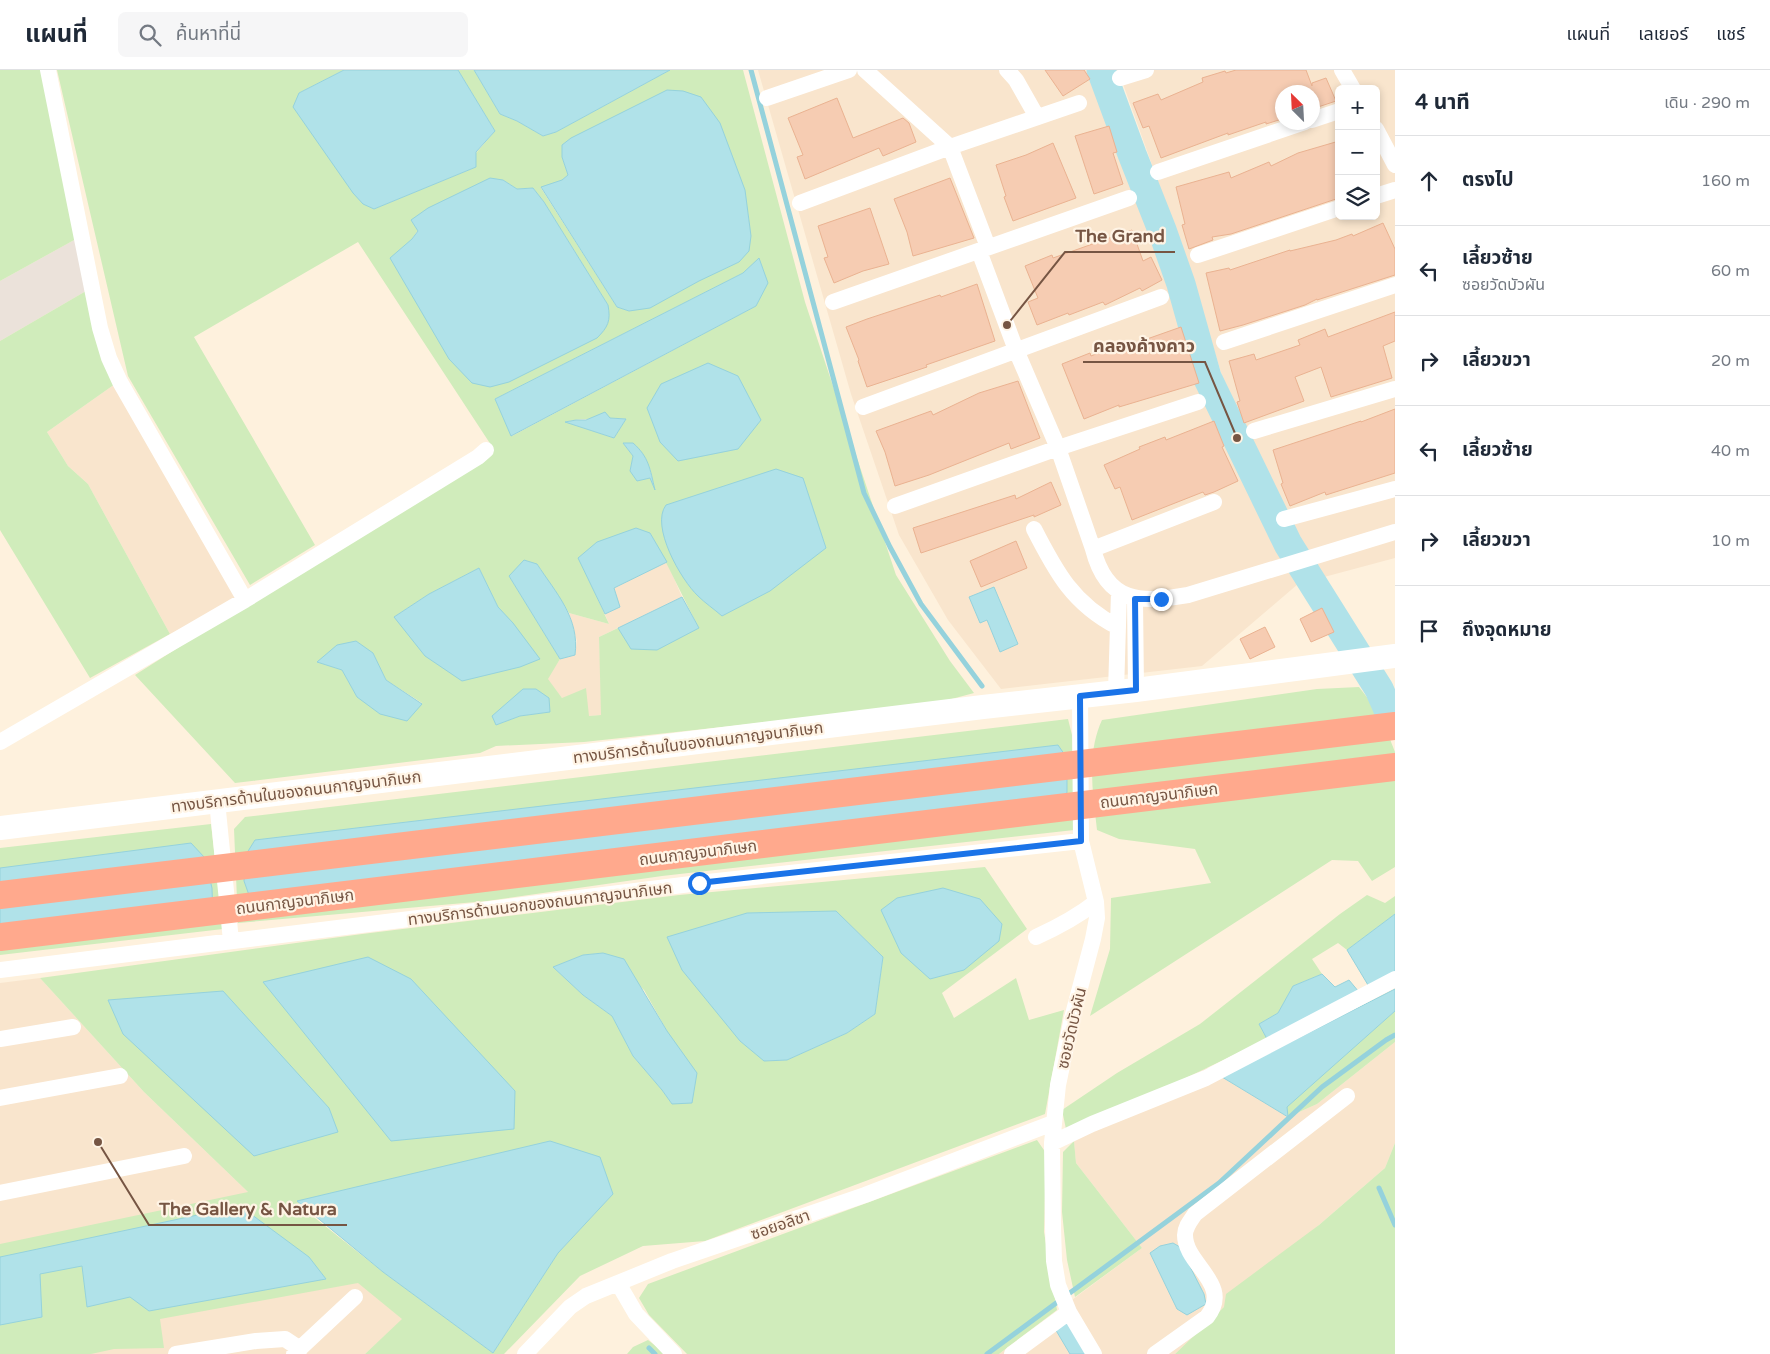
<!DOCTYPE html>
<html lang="th">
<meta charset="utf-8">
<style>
body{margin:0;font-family:"Varela Round","Noto Sans Thai",sans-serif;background:#f6f6f7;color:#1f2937}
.controls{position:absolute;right:15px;top:15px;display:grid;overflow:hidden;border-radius:8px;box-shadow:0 2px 8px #0003}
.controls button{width:45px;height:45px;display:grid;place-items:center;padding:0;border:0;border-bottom:1px solid #e0e1e3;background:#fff;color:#1f2937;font:25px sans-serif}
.compass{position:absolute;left:1275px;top:15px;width:45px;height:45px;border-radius:50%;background:#fff;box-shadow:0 2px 8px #0003;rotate:336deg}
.stop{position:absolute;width:15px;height:15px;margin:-11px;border:4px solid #1a73e8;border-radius:50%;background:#fff}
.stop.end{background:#1a73e8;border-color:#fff;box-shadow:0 1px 5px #0008}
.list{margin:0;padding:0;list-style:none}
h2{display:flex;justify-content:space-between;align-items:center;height:65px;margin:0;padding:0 20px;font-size:21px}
h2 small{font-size:16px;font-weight:400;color:#747a83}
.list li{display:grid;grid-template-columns:32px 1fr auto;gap:15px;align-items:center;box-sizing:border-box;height:90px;padding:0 20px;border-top:1px solid #e0e1e3}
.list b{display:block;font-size:19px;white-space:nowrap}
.list p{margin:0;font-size:16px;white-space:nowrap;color:#747a83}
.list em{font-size:16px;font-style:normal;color:#747a83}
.icon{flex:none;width:28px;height:28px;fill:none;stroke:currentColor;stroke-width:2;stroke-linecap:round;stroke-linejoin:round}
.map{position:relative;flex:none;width:1395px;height:1284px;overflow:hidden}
header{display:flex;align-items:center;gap:30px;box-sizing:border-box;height:70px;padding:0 25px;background:#fff;border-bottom:1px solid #e0e1e3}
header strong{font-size:24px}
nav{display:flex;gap:28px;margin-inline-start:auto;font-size:18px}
.search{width:350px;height:45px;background:#f6f6f7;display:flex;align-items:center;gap:12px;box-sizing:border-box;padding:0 18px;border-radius:8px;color:#747a83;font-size:19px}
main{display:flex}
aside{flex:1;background:#fff}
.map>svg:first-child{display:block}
.residential{fill:#f9e5cd;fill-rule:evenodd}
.industrial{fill:#ebe2da}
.green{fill:#d0ecbb;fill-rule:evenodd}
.water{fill:#b0e2e9;stroke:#95d2dc}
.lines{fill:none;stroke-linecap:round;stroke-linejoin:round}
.stream{stroke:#95d2dc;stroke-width:5}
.river{stroke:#b0e2e9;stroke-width:29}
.building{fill:#f6ccb2;stroke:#eab291}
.street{stroke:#fff;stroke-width:16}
.secondary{stroke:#fff;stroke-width:24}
.highway{stroke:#ffa98d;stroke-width:28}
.route{stroke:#1a73e8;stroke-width:6}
.labels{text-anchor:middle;stroke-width:4.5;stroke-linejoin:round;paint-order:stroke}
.street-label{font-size:16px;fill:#765543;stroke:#fff4e5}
.leader{fill:none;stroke:#765543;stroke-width:2}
.callout-dot{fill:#765543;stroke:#fff4e5;stroke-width:2}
.callout-label{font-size:18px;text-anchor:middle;font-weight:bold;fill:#765543;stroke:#fff4e5;stroke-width:4.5;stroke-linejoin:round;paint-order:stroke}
</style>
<header>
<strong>แผนที่</strong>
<div class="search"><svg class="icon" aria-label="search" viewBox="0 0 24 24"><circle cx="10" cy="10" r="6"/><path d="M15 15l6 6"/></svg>ค้นหาที่นี่</div>
<nav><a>แผนที่</a><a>เลเยอร์</a><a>แชร์</a></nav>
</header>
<main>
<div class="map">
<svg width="1395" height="1284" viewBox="0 0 1395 1284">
<rect width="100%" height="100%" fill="#fef1dd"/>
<!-- residential -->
<path class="residential" d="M 758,0 L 1086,0 L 1137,114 L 1203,314 L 1281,480 L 1299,475 L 1231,335 L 1188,195 L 1118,0 L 1395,0 L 1395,488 L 1298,514 L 1202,596 L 1001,619 L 948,550 L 899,465 L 851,324 ZM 1339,19 L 1376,19 L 1376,146 L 1339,146 ZM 1282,22 L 1312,22 L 1312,52 L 1282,52 Z
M 115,314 L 240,529 L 170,564 L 88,414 L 68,396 L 47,362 Z
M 667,492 L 682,527 L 599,567 L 602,645 L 589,646 L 562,628 L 547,609 L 560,589 L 575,585 L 577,571 L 569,543 L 609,554 L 605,544 L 620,537 L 614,518 Z
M 40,908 L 144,1022 L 248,1122 L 403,1249 L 365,1284 L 0,1284 L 0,913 Z
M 1395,972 L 1395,1073 L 1385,1098 L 1224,1237 L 1175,1284 L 999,1284 L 1142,1178 L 1076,1093 L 1074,1071 L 1165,1018 L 1207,998 L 1288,1047 L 1317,1034 Z"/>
<!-- industrial -->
<path class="industrial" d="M 76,169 L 86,221 L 0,271 L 0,211 Z"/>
<!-- green -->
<path class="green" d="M 0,0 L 42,0 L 76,169 L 0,211 Z
M 57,0 L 344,0 L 299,23 L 374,139 L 476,97 L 476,83 L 495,61 L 458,0 L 474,0 L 500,44 L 517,51 L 543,66 L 556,62 L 670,0 L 743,0 L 805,232 L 896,505 L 950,591 L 974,623 L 933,634 L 584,672 L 496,676 L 480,683 L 235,713 L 135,605 L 493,378 L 358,172 L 194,267 L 315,475 L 250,515 L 128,306 ZM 562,87 L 748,142 C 750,165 754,174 739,192 L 629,241 L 617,237 L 541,118 L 562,110 L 568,105 ZM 503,110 L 517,119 L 533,118 L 544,132 L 608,235 L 412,169 L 418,160 L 411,150 ZM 759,189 L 756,236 L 512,366 L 495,329 L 743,203 ZM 609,348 L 626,349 L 614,368 L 566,352 C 579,348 595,349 609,348 ZM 623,373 L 650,399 L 654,417 L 650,408 L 630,401 L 633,386 ZM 650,463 C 668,494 682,526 699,558 L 632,579 L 618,558 L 599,567 L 601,645 L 589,646 L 586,618 L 562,628 L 548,609 L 560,589 L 509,506 L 537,494 L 569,543 L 609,554 L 579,488 ZM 479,498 L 498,537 L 394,547 L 429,524 ZM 373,583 L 386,610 L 422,633 L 357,627 L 342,600 L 318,592 ZM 549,628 L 549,642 L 520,646 L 496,655 Z
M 86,221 L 115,314 L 47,362 L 68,396 L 88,414 L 170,564 L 90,608 L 0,460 L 0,271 Z
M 1359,617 L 1380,644 L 1395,682 L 1395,797 L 1372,811 L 1358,791 L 1332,790 L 1090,946 L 1110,879 L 1111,828 L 1211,813 L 1195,779 L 1119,769 L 1097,760 C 1093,723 1086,685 1102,650 L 1317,619 Z
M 1068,649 L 1072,665 L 1074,760 L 662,806 L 487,831 L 238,853 L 234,759 L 245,747 Z
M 211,754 L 223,859 L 0,885 L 0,778 Z
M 985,797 L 1027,859 L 942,923 L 954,948 L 1016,908 L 1029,950 L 1064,940 L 1045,1044 L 705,1171 L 643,1176 L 580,1206 L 504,1284 L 365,1284 L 402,1249 L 358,1213 L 160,1249 L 164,1278 L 114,1279 L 91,1284 L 0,1284 L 0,1174 L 248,1122 L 144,1022 L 40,908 L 362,864 L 679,825 ZM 836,841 L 883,887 L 875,944 L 847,963 L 787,990 L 764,991 ZM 603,883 L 644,920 L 667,961 L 672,1034 L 662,1020 L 633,986 L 612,946 L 583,925 L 553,897 L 583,885 ZM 613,1124 L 558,1183 L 493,1283 L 383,1202 L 305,1140 L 297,1131 Z
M 1367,825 L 1385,833 L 1395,826 L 1395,844 L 1347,880 L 1338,873 L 1312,889 L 1322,904 L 1293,916 L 1278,943 L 1259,954 L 1267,969 L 1165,1018 L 1066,1059 L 1062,1040 L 1117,1003 L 1200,954 L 1340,844 Z
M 1395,941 L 1395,972 L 1317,1034 L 1288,1047 L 1286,1037 Z
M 1037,1070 L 1046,1083 L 1044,1162 L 1057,1240 L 999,1284 L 687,1284 L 649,1245 L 639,1228 L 648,1214 Z
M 1074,1071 L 1076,1093 L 1142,1178 L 1075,1227 L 1067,1190 L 1062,1142 L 1063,1082 Z
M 1395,1073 L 1395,1284 L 1175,1284 L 1224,1237 L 1226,1224 L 1319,1155 L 1385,1098 Z
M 648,1270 L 666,1284 L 627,1284 L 633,1277 Z"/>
<!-- water -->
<path class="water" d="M 344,0 L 458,0 L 495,61 L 476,82 L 476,97 L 374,139 L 363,134 L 353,123 L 293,37 L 299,23 Z
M 474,0 L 670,0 L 556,62 L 543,66 L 517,51 L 500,44 Z
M 667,20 L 683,21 L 701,27 L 720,53 L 745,120 L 751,166 L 749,181 L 739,192 L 699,211 L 650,238 L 629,241 L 617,237 L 541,117 L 562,110 L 568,105 L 562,87 L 562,75 L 571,68 Z
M 490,108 L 503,110 L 517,119 L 533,118 L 544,132 L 608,235 C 611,251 608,257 597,268 L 509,312 L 490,317 L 472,313 L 449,289 L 390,188 L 412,169 L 418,161 L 411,150 L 428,138 Z
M 759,188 L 768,213 L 756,236 L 511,366 L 495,329 L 743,203 Z
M 708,293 L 738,306 L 761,350 L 738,379 L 678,391 L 660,372 L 647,338 L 661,314 Z
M 605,342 L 610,348 L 626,349 L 614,368 L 565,352 L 576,350 L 586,350 Z
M 623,373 L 633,373 C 649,387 650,399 655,420 L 650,408 L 637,411 L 630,401 L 633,386 Z
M 776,399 L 803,408 L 826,478 L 770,521 L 722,546 C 714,539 705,533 698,526 C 681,510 650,456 666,435 Z
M 636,458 L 650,463 L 667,492 L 614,518 L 620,537 L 605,544 L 578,488 L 597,472 Z
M 524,490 L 537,494 C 556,523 580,548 575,585 L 560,589 L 509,506 Z
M 479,498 L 498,537 L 513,553 L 540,589 L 520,597 L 462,611 L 425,586 L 394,547 L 429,524 Z
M 994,517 L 1018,574 L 1000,582 L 987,550 L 980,553 L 969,527 Z
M 682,527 L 699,558 L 657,580 L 631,579 L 618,558 Z
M 356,571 L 373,583 L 386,610 L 422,634 L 407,651 L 380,644 L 357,627 L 342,600 L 317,592 L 337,575 Z
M 523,619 L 536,619 L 549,628 L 550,642 L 520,646 L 496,655 L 492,646 Z
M 1058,675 L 1067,688 L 1067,722 L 1063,743 L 255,842 L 244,811 L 245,786 L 255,770 Z
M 191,773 L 205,788 L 212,818 L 213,849 L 0,878 L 0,798 Z
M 943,818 L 980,829 L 1002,854 L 999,871 L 964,900 L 930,909 L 901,883 L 881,840 L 897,828 Z
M 836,841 L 883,887 L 875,944 L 847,963 L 787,990 L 764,991 L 740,971 L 682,900 L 667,867 L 747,843 Z
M 1395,844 L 1395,902 L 1368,915 L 1347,880 Z
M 603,883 L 624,889 L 667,961 L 697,1003 L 692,1033 L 672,1034 L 662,1020 L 633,986 L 612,946 L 583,925 L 553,897 L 583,885 Z
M 368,887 L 411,909 L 515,1021 L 514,1059 L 391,1071 L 263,912 Z
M 1322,904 L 1335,917 L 1349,910 L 1359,922 L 1267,969 L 1259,954 L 1278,943 L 1293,916 Z
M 1395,919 L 1395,941 L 1287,1037 L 1288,1047 L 1222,1007 Z
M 223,921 L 329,1038 L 338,1062 L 254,1086 L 123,964 L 108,930 Z
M 550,1071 L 600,1087 L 613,1124 L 558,1183 L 493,1283 L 383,1202 L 297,1131 Z
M 240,1136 L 309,1187 L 326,1209 L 149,1241 L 130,1227 L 87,1237 L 82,1196 L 40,1204 L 42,1247 L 0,1255 L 0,1187 Z
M 1173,1173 L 1180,1177 L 1204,1224 L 1206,1234 L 1187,1245 L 1177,1239 L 1150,1183 L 1160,1176 Z
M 1067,1249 L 1088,1284 L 1070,1284 L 1054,1257 Z"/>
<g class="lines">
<!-- stream -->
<path class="stream" d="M 751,0 L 864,423 L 890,477 L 921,534 L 982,616
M 1379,1118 L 1395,1155
M 649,1278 L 655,1284
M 987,1284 L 1219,1113 L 1322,1017 L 1386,970 L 1395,965"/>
<!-- river -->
<path class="river" d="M 1101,0 L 1132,84 L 1162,160 L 1181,214 L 1207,307 L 1288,474 L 1379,619 L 1395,655"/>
</g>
<!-- building -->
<path class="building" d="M 1045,0 L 1084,0 L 1090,9 L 1063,26 Z
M 1236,0 L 1306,0 L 1312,16 L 1312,13 L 1326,8 L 1336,31 L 1312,39 L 1312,22 L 1282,22 L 1282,49 L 1266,54 L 1266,52 L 1228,65 L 1228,63 L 1161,88 L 1149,56 L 1143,58 L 1133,33 L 1158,24 L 1161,30 L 1203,12 L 1202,8 L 1225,1 L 1226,3 Z
M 837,28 L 853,68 L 903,48 L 909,53 L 916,72 L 883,86 L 879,78 L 805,109 L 797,87 L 803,85 L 788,48 Z
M 1109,56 L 1117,82 L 1113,83 L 1123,114 L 1094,124 L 1075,66 Z
M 1339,71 L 1339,128 L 1231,164 L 1212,167 L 1213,170 L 1189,179 L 1182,155 L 1185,154 L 1176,117 L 1229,102 L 1231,108 L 1269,92 L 1271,96 L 1298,83 Z
M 1053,73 L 1076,128 L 1013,151 L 1004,127 L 1006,126 L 996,95 L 1026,85 Z
M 950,108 L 974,168 L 913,186 L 907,162 L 894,129 Z
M 870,138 L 889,194 L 863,201 L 834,213 L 824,188 L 828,187 L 818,156 Z
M 1383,153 L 1395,179 L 1395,205 L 1317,230 L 1317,229 L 1305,235 L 1243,255 L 1220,261 L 1206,203 L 1229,198 L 1230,200 L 1290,180 L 1290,181 L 1336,170 L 1352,164 L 1353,166 Z
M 1132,160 L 1143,191 L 1151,187 L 1162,210 L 1142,221 L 1140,218 L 1105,235 L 1103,232 L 1069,245 L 1068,243 L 1037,255 L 1028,232 L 1038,228 L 1025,196 L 1052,185 L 1053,188 Z
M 977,214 L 995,271 L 926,295 L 927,297 L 867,317 L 858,291 L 859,290 L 846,257 L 867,249 L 940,225 L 941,227 Z
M 1395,242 L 1395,271 L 1383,276 L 1392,308 L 1331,327 L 1321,297 L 1295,307 L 1304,331 L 1244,353 L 1237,332 L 1240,331 L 1229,291 L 1254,284 L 1256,290 L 1300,275 L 1298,270 L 1325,259 L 1328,267 Z
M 1181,257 L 1199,313 L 1119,337 L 1119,335 L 1084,349 L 1062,294 L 1090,283 L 1091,286 L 1128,271 L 1130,275 Z
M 1018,311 L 1040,368 L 1011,379 L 1009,373 L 929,405 L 895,416 L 885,382 L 876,361 L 931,341 L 933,345 L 979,323 Z
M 1395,339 L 1395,403 L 1326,425 L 1325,422 L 1290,436 L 1281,414 L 1283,413 L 1273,380 L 1361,351 L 1361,352 Z
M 1214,351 L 1224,376 L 1222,377 L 1238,411 L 1214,422 L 1205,425 L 1203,422 L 1132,450 L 1120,417 L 1115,419 L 1104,395 L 1140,379 L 1139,377 L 1165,367 L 1166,370 Z
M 1051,412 L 1061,435 L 1034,447 L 1034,445 L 921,483 L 913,458 L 1015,425 L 1016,429 Z
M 1016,471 L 1027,498 L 981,517 L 970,491 Z
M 1322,538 L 1334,562 L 1311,572 L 1300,549 Z
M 1265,557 L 1275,577 L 1250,589 L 1240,569 Z"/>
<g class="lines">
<!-- street -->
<path class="street" d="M 48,0 L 100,258 L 109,288 L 120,312 L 245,530
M 865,0 L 950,77 L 988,177
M 1007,0 L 1016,10 L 1037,47
M 1342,0 L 1353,19
M 1120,8 L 1146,0
M 767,28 L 849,0
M 1312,50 L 1339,41
M 1376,59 L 1395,95
M 1158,102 L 1305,52
M 1376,126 L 1395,120
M 800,133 L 950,77 L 1079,33
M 979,181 L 1016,280 L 1058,378 L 1093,479 C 1107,534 1141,533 1188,525 L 1395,462
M 1198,185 L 1339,138
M 833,232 L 1129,128
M 1224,272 L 1395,215
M 863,337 L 1161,227
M 1254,361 L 1395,319
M 895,436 L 1058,378 L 1198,332
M 1284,449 L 1395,419
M 1034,459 C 1056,502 1073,534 1118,557
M 1093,479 L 1214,432
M 1135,529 L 1136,620
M 1116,622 L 1119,522
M 1080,626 L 1081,771 L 1096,832 L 1097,848 L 1093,869 L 1072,948 L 1058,1015 L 1052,1073 L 1053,1157 L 1054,1191 L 1058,1215 L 1069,1242 L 1094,1284
M 0,672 L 245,530 L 478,387 L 486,380
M 217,731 L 231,871
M 1036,867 C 1058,857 1077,847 1096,832
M 0,900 L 699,813 L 1081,771
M 0,969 L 73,957
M 0,1028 L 120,1006
M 1052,1073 L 1092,1054 L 1206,1008 L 1395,909
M 0,1123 L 184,1086
M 618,1213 L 636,1244 L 674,1284
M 176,1284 L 256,1271 L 285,1269 L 300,1279
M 294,1284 L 355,1227
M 525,1284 L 570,1237 L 586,1226 L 672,1191 L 865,1125 L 1053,1053
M 1012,1284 L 1069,1242
M 1155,1284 L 1207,1247 C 1233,1214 1185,1195 1185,1165 C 1185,1157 1191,1150 1195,1144 L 1347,1026"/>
<!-- secondary -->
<path class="secondary" d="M 0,758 L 983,637 L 1136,620 L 1395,586"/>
<!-- highway -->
<path class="highway" d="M 0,825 L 1395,656
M 0,867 L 1395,697"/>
</g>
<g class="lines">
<!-- route -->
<path class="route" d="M 699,813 L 1081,771 L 1080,626 L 1136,620 L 1135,529 L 1161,529"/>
</g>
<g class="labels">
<!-- street labels -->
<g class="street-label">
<text transform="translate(698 672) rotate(-7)" y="6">ทางบริการด้านในของถนนกาญจนาภิเษก</text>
<text transform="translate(296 721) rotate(-7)" y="6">ทางบริการด้านในของถนนกาญจนาภิเษก</text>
<text transform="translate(1159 725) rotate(-7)" y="6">ถนนกาญจนาภิเษก</text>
<text transform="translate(698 782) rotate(-7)" y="6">ถนนกาญจนาภิเษก</text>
<text transform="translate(295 831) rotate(-7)" y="6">ถนนกาญจนาภิเษก</text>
<text transform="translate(540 833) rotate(-7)" y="6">ทางบริการด้านนอกของถนนกาญจนาภิเษก</text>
<text transform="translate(1071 958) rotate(-77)" y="6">ซอยวัดบัวผัน</text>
<text transform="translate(780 1154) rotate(-19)" y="6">ซอยอลิชา</text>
</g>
</g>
<!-- callouts -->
<path class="leader" d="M1007 255L1065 182H1175M1237 368L1205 292H1083M98 1072L149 1155H347"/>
<g class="callout-dot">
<circle cx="1007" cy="255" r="5"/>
<circle cx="1237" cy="368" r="5"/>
<circle cx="98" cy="1072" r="5"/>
</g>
<g class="callout-label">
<text x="1120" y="172">The Grand</text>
<text x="1144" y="282">คลองค้างคาว</text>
<text x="248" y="1145">The Gallery &amp; Natura</text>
</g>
</svg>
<div class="controls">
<button>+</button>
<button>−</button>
<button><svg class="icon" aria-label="layers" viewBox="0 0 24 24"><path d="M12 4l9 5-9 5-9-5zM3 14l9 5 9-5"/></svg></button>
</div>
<svg class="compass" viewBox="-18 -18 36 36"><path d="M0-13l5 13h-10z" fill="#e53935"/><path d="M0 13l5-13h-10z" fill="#747a83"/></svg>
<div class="stop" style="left:699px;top:813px"></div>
<div class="stop end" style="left:1161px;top:529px"></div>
</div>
<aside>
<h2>4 นาที<small>เดิน · 290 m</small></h2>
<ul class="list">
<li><svg class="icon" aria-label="ahead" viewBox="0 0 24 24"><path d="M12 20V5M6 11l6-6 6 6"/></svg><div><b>ตรงไป</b></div><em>160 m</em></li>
<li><svg class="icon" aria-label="left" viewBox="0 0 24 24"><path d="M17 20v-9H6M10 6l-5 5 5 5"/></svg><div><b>เลี้ยวซ้าย</b><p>ซอยวัดบัวผัน</p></div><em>60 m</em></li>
<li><svg class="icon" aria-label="right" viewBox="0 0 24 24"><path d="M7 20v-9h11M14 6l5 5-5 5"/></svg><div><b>เลี้ยวขวา</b></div><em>20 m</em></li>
<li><svg class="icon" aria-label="left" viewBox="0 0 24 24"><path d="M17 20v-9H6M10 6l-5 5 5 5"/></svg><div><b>เลี้ยวซ้าย</b></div><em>40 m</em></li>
<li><svg class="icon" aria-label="right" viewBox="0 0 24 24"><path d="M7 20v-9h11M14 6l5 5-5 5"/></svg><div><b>เลี้ยวขวา</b></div><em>10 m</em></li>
<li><svg class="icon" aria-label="arrive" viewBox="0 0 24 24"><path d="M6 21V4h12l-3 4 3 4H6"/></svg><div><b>ถึงจุดหมาย</b></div></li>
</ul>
</aside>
</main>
